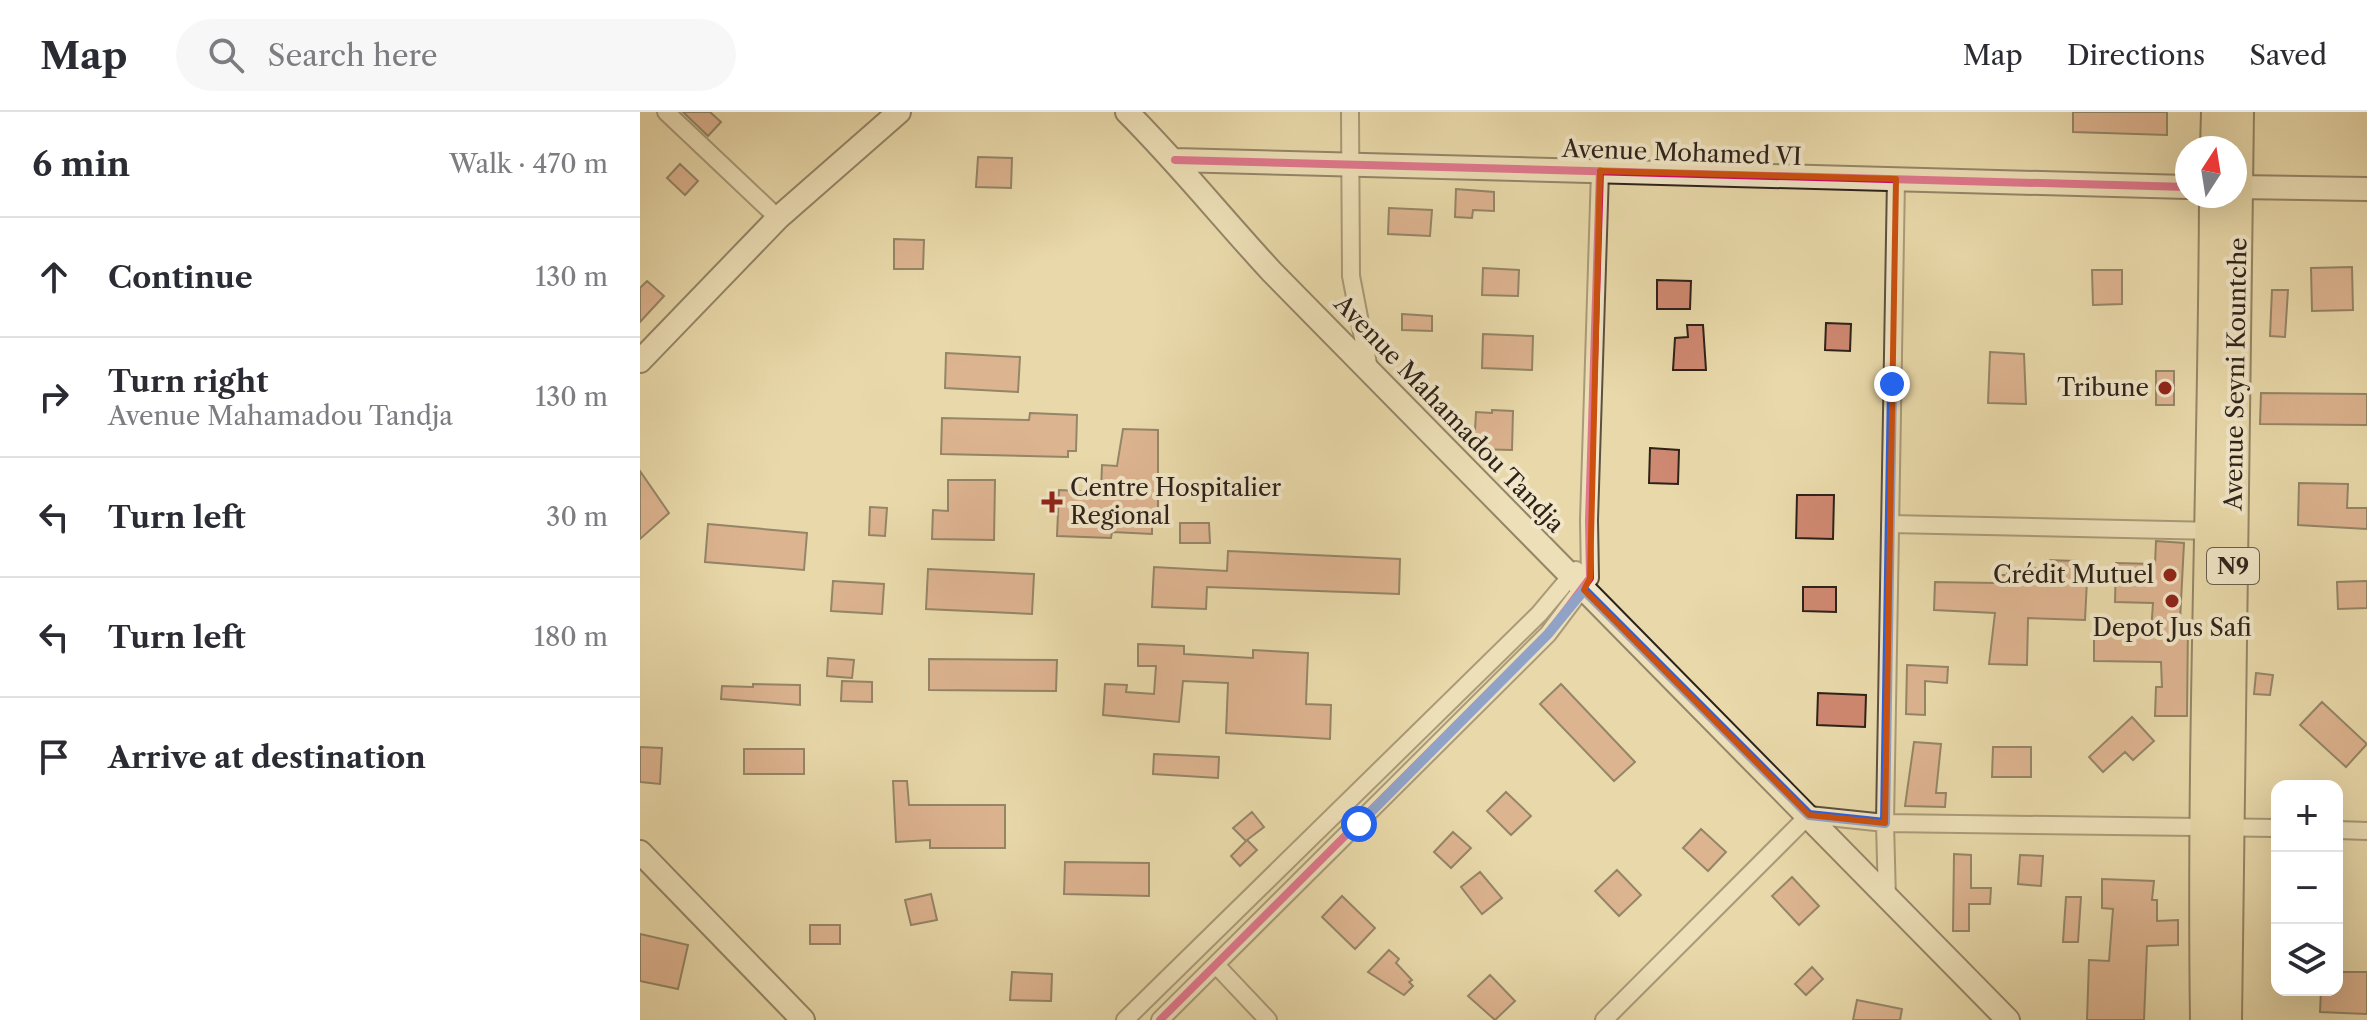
<!DOCTYPE html>
<meta charset="utf-8">
<style>
body{margin:0;font-family:"Libre Caslon Text",serif;background:#f7f7f7;color:#2b2b33}
.controls{position:absolute;right:24px;bottom:24px;display:grid;overflow:hidden;border-radius:16px;box-shadow:0 8px 32px #0002}
.controls button{width:72px;height:72px;display:grid;place-items:center;padding:0;border:0;border-bottom:2px solid #e1e1e2;background:#fff;color:#2b2b33;font:40px sans-serif}
.compass{position:absolute;left:1535px;top:24px;width:72px;height:72px;border-radius:50%;background:#fff;box-shadow:0 8px 32px #0002;rotate:12deg}
.stop{position:absolute;width:24px;height:24px;margin:-18px;border:6px solid #2563eb;border-radius:50%;background:#fff}
.stop.end{background:#2563eb;border-color:#fff;box-shadow:0 2px 8px #0008}
.list{margin:0;padding:0;list-style:none}
h2{display:flex;justify-content:space-between;align-items:center;height:104px;margin:0;padding:0 32px;font-size:34px}
h2 small{font-size:26px;font-weight:400;color:#7c7c81}
.list li{display:grid;grid-template-columns:52px 1fr auto;gap:24px;align-items:center;box-sizing:border-box;height:120px;padding:0 32px;border-top:2px solid #e1e1e2}
.list b{display:block;font-size:30px;white-space:nowrap}
.list p{margin:0;font-size:26px;white-space:nowrap;color:#7c7c81}
.list em{font-size:26px;font-style:normal;color:#7c7c81}
.icon{flex:none;width:44px;height:44px;fill:none;stroke:currentColor;stroke-width:2;stroke-linecap:round;stroke-linejoin:round}
.map{position:relative;flex:none;width:1727px;height:908px;overflow:hidden}
header{display:flex;align-items:center;gap:48px;box-sizing:border-box;height:112px;padding:0 40px;background:#fff;border-bottom:2px solid #e1e1e2}
header strong{font-size:38px}
nav{display:flex;gap:44px;margin-inline-start:auto;font-size:28px}
.search{width:560px;height:72px;background:#f7f7f7;display:flex;align-items:center;gap:20px;box-sizing:border-box;padding:0 28px;border-radius:44px;color:#7c7c81;font-size:30px}
main{display:flex}
aside{flex:1;background:#fff}
.map>svg:first-child{display:block}
.building{fill:#cf8871;stroke:#2d221a;stroke-width:2}
.lines{fill:none;stroke-linecap:round;stroke-linejoin:round}
.street-casing{stroke:#5c503e;stroke-width:20}
.secondary-casing{stroke:#2d221a;stroke-width:26}
.highway-casing{stroke:#2d221a;stroke-width:32}
.street{stroke:#f1e6c8;stroke-width:16}
.secondary{stroke:#f1e6c8;stroke-width:22}
.highway{stroke:#e9d9aa;stroke-width:28}
.cycleway-casing{stroke:#f1e6c8;stroke-width:13}
.cycleway{stroke:#d6006c;stroke-width:8}
.route{stroke:#2563eb;stroke-width:10}
.marked{fill:none;stroke:#cc510e;stroke-width:6;stroke-linejoin:round}
.poi-dot{fill:#8f2418;stroke:#f1e6c8;stroke-width:3}
.labels{text-anchor:middle;stroke-width:8;stroke-linejoin:round;paint-order:stroke}
.shield{fill:#f1e6c8;stroke:#685d4e;stroke-width:2}
.shield-label{font-size:22px;font-weight:bold;fill:#2d221a}
.street-label{font-size:24px;fill:#2d221a;stroke:#f1e6c8}
.poi-label{font-size:24px;fill:#2d221a;stroke:#f1e6c8;text-anchor:end}
</style>
<header>
<strong>Map</strong>
<div class="search"><svg class="icon" aria-label="search" viewBox="0 0 24 24"><circle cx="10" cy="10" r="6"/><path d="M15 15l6 6"/></svg>Search here</div>
<nav><a>Map</a><a>Directions</a><a>Saved</a></nav>
</header>
<main>
<aside>
<h2>6 min<small>Walk · 470 m</small></h2>
<ul class="list">
<li><svg class="icon" aria-label="ahead" viewBox="0 0 24 24"><path d="M12 20V5M6 11l6-6 6 6"/></svg><div><b>Continue</b></div><em>130 m</em></li>
<li><svg class="icon" aria-label="right" viewBox="0 0 24 24"><path d="M7 20v-9h11M14 6l5 5-5 5"/></svg><div><b>Turn right</b><p>Avenue Mahamadou Tandja</p></div><em>130 m</em></li>
<li><svg class="icon" aria-label="left" viewBox="0 0 24 24"><path d="M17 20v-9H6M10 6l-5 5 5 5"/></svg><div><b>Turn left</b></div><em>30 m</em></li>
<li><svg class="icon" aria-label="left" viewBox="0 0 24 24"><path d="M17 20v-9H6M10 6l-5 5 5 5"/></svg><div><b>Turn left</b></div><em>180 m</em></li>
<li><svg class="icon" aria-label="arrive" viewBox="0 0 24 24"><path d="M6 21V4h12l-3 4 3 4H6"/></svg><div><b>Arrive at destination</b></div></li>
</ul>
</aside>
<div class="map">
<svg width="1727" height="908" viewBox="0 0 1727 908">
<rect width="100%" height="100%" fill="#e9d9aa"/>
<filter id="stains"><feTurbulence type="fractalNoise" baseFrequency=".0025" numOctaves="4"/><feColorMatrix values="0 0 0 0 .2 0 0 0 0 .09 0 0 0 0 .02 0 0 0 .5 -.17"/></filter>
<radialGradient id="worn" r=".72"><stop offset=".6" stop-color="#630" stop-opacity="0"/><stop offset="1" stop-color="#630" stop-opacity=".3"/></radialGradient>
<!-- building -->
<path class="building" d="M 43,0 L 70,0 L 81,10 L 68,24 Z
M 1433,0 L 1527,0 L 1527,23 L 1433,20 Z
M 338,45 L 372,46 L 371,76 L 336,75 Z
M 40,52 L 58,69 L 45,83 L 27,66 Z
M 816,77 L 854,80 L 854,99 L 833,98 L 832,106 L 815,105 Z
M 749,96 L 792,98 L 790,124 L 748,122 Z
M 254,127 L 284,128 L 283,157 L 254,157 Z
M 1712,155 L 1713,198 L 1672,199 L 1671,156 Z
M 843,156 L 879,158 L 878,184 L 842,183 Z
M 1452,158 L 1482,158 L 1482,192 L 1453,193 Z
M 1017,168 L 1051,169 L 1050,197 L 1017,197 Z
M 7,169 L 24,184 L 0,210 L 0,176 Z
M 1632,178 L 1648,178 L 1645,225 L 1630,224 Z
M 762,202 L 792,204 L 792,219 L 762,218 Z
M 1186,211 L 1211,212 L 1210,239 L 1185,238 Z
M 1047,213 L 1063,213 L 1066,258 L 1033,258 L 1035,226 L 1048,225 Z
M 843,222 L 893,224 L 892,258 L 842,256 Z
M 1350,240 L 1384,242 L 1386,292 L 1348,291 Z
M 306,241 L 380,245 L 378,280 L 305,276 Z
M 1516,259 L 1534,259 L 1534,293 L 1516,293 Z
M 1621,281 L 1727,282 L 1727,313 L 1620,312 Z
M 852,298 L 873,299 L 872,338 L 834,337 L 836,300 L 852,301 Z
M 390,301 L 437,303 L 436,339 L 428,339 L 428,345 L 301,342 L 302,306 L 389,308 Z
M 483,317 L 518,318 L 518,410 L 512,410 L 512,422 L 472,420 L 471,426 L 417,424 L 419,378 L 461,380 L 462,353 L 477,354 Z
M 1010,336 L 1039,338 L 1038,372 L 1009,371 Z
M 0,359 L 29,401 L 0,427 Z
M 308,368 L 355,368 L 354,428 L 292,427 L 293,398 L 308,399 Z
M 1659,371 L 1708,372 L 1707,396 L 1727,396 L 1727,417 L 1658,413 Z
M 1157,383 L 1194,383 L 1193,427 L 1156,426 Z
M 230,395 L 247,396 L 245,424 L 229,423 Z
M 540,411 L 569,411 L 570,431 L 540,431 Z
M 68,412 L 167,421 L 164,458 L 65,450 Z
M 1516,429 L 1544,431 L 1540,509 L 1548,509 L 1547,604 L 1515,604 L 1516,575 L 1522,575 L 1521,550 L 1454,549 L 1454,519 L 1511,520 L 1513,491 L 1475,490 L 1476,451 L 1515,452 Z
M 588,439 L 760,447 L 759,482 L 567,475 L 566,497 L 512,495 L 514,455 L 587,459 Z
M 1406,448 L 1436,449 L 1435,467 L 1447,468 L 1445,508 L 1388,506 L 1387,553 L 1349,552 L 1355,501 L 1294,498 L 1295,470 L 1357,471 L 1357,463 L 1367,463 L 1367,455 L 1406,457 Z
M 288,457 L 394,462 L 392,502 L 286,497 Z
M 193,469 L 244,472 L 242,502 L 191,499 Z
M 1727,469 L 1727,496 L 1698,497 L 1697,470 Z
M 1163,475 L 1196,475 L 1196,500 L 1163,499 Z
M 498,532 L 544,534 L 544,542 L 613,546 L 613,538 L 668,541 L 666,592 L 691,593 L 690,627 L 586,621 L 588,571 L 543,569 L 539,610 L 463,603 L 465,572 L 487,573 L 486,580 L 514,582 L 516,554 L 498,554 Z
M 188,546 L 214,548 L 212,566 L 187,564 Z
M 289,547 L 417,548 L 416,579 L 289,578 Z
M 1267,553 L 1308,555 L 1307,571 L 1285,569 L 1285,603 L 1266,602 Z
M 1616,561 L 1633,563 L 1630,583 L 1614,582 Z
M 202,569 L 232,570 L 232,590 L 201,589 Z
M 113,572 L 160,573 L 160,593 L 81,587 L 82,574 L 113,575 Z
M 921,572 L 995,650 L 974,669 L 900,592 Z
M 1178,581 L 1226,583 L 1225,615 L 1177,613 Z
M 1682,590 L 1727,632 L 1706,655 L 1660,613 Z
M 1492,605 L 1514,629 L 1493,648 L 1485,640 L 1463,660 L 1449,645 Z
M 1274,630 L 1301,632 L 1296,681 L 1306,681 L 1305,695 L 1265,694 Z
M 0,635 L 22,636 L 20,672 L 0,670 Z
M 1353,635 L 1391,635 L 1391,665 L 1352,665 Z
M 104,637 L 164,637 L 164,662 L 104,662 Z
M 514,642 L 579,645 L 578,666 L 513,662 Z
M 253,669 L 267,669 L 269,693 L 365,693 L 365,736 L 290,736 L 290,728 L 256,730 Z
M 866,680 L 891,704 L 871,723 L 847,699 Z
M 612,700 L 624,715 L 607,728 L 617,738 L 600,754 L 591,744 L 606,729 L 593,716 Z
M 1061,717 L 1086,740 L 1068,759 L 1043,736 Z
M 813,720 L 831,736 L 811,756 L 794,740 Z
M 1314,742 L 1331,743 L 1331,776 L 1351,776 L 1350,792 L 1329,792 L 1329,819 L 1313,819 Z
M 1380,743 L 1403,744 L 1401,774 L 1378,772 Z
M 425,750 L 509,751 L 509,784 L 424,782 Z
M 977,758 L 1001,783 L 979,804 L 955,779 Z
M 840,760 L 862,786 L 842,802 L 821,775 Z
M 1152,765 L 1179,794 L 1159,813 L 1132,784 Z
M 1462,767 L 1514,769 L 1512,788 L 1517,788 L 1517,809 L 1538,808 L 1538,833 L 1507,834 L 1504,908 L 1447,908 L 1449,848 L 1469,849 L 1473,797 L 1462,796 Z
M 291,782 L 297,808 L 271,813 L 265,788 Z
M 702,784 L 735,816 L 715,837 L 682,805 Z
M 1426,785 L 1441,785 L 1438,830 L 1423,830 Z
M 170,813 L 200,813 L 200,832 L 170,832 Z
M 0,822 L 48,833 L 38,877 L 0,869 Z
M 749,838 L 759,847 L 756,851 L 772,868 L 769,870 L 773,874 L 764,883 L 728,860 Z
M 1172,855 L 1183,867 L 1166,883 L 1155,872 Z
M 372,860 L 412,862 L 411,889 L 370,888 Z
M 1697,860 L 1727,860 L 1727,902 L 1680,900 L 1681,878 L 1697,878 Z
M 850,863 L 875,889 L 855,908 L 828,884 Z
M 1217,888 L 1262,897 L 1260,908 L 1213,908 Z"/>
<g class="lines">
<!-- street casing -->
<g class="street-casing">
<path id="street" d="M 26,0 L 138,106
M 710,0 L 711,164 L 729,257
M 1250,412 L 1576,419
M 1697,718 L 1727,719
M 1247,787 L 1245,711 L 1256,67
M 577,854 L 628,908
M 485,908 L 899,502 L 936,458
M 520,908 L 908,522 L 950,466 L 949,408 L 960,59
M 964,908 L 1169,703 L 1245,711 L 1637,716"/>
</g>
<!-- secondary casing -->
<g class="secondary-casing">
<path id="secondary" d="M 487,0 C 538,51 583,107 632,160 L 1368,908
M 535,48 L 1547,75
M 1595,75 L 1727,77
M 0,249 L 138,106 L 259,0
M 0,740 L 163,908"/>
</g>
<!-- highway casing -->
<g class="highway-casing">
<path id="highway" d="M 1575,36 L 1576,0
M 1565,908 C 1561,633 1573,359 1574,84
M 1587,908 L 1599,0"/>
</g>
<!-- street -->
<use href="#street" class="street"/>
<!-- secondary -->
<use href="#secondary" class="secondary"/>
<!-- highway -->
<use href="#highway" class="highway"/>
<!-- cycleway casing -->
<g class="cycleway-casing">
<path id="cycleway" d="M 535,48 L 1547,75
M 520,908 L 908,522 L 950,466 L 949,408 L 960,59"/>
</g>
<!-- cycleway -->
<use href="#cycleway" class="cycleway"/>
</g>
<g class="lines">
<!-- route -->
<path class="route" d="M 719,712 L 908,522 L 944,478 L 1169,703 L 1245,711 L 1252,272"/>
</g>
<!-- marked area -->
<path d="M0 0H1727V908H0ZM 960,59 L 1256,67 L 1245,711 L 1169,703 L 944,478 L 950,466 Z" fill="#e9d9aa" fill-opacity=".55" fill-rule="evenodd"/>
<path class="marked" d="M 960,59 L 1256,67 L 1245,711 L 1169,703 L 944,478 L 950,466 Z"/>
<!-- markers -->
<g class="poi-dot">
<circle cx="1525" cy="276" r="8"/>
<path d="M408 378h8v8h8v8h-8v8h-8v-8h-8v-8h8z"/>
<circle cx="1530" cy="463" r="8"/>
<circle cx="1532" cy="489" r="8"/>
</g>
<g class="labels">
<!-- shield labels -->
<rect class="shield" x="1567" y="436" width="52" height="36" rx="6"/>
<g class="shield-label">
<text x="1593" y="462">N9</text>
</g>
<!-- street labels -->
<g class="street-label">
<text transform="translate(1042 41) rotate(2)" y="8">Avenue Mohamed VI</text>
<text transform="translate(1596 262) rotate(-89)" y="8">Avenue Seyni Kountche</text>
<text transform="translate(809 302) rotate(46)" y="8">Avenue Mahamadou Tandja</text>
</g>
<!-- poi labels -->
<g class="poi-label">
<text x="1509" y="284">Tribune</text>
<text x="430" y="384" text-anchor="start">Centre Hospitalier<tspan x="430" dy="28">Regional</tspan></text>
<text x="1514" y="471">Crédit Mutuel</text>
<text x="1532" y="524" text-anchor="middle">Depot Jus Safi</text>
</g>
</g>
<rect width="100%" height="100%" filter="url(#stains)"/>
<rect width="100%" height="100%" fill="url(#worn)"/>
</svg>
<div class="controls">
<button>+</button>
<button>−</button>
<button><svg class="icon" aria-label="layers" viewBox="0 0 24 24"><path d="M12 4l9 5-9 5-9-5zM3 14l9 5 9-5"/></svg></button>
</div>
<svg class="compass" viewBox="-18 -18 36 36"><path d="M0-13l5 13h-10z" fill="#e53935"/><path d="M0 13l5-13h-10z" fill="#7c7c81"/></svg>
<div class="stop" style="left:719px;top:712px"></div>
<div class="stop end" style="left:1252px;top:272px"></div>
</div>
</main>
